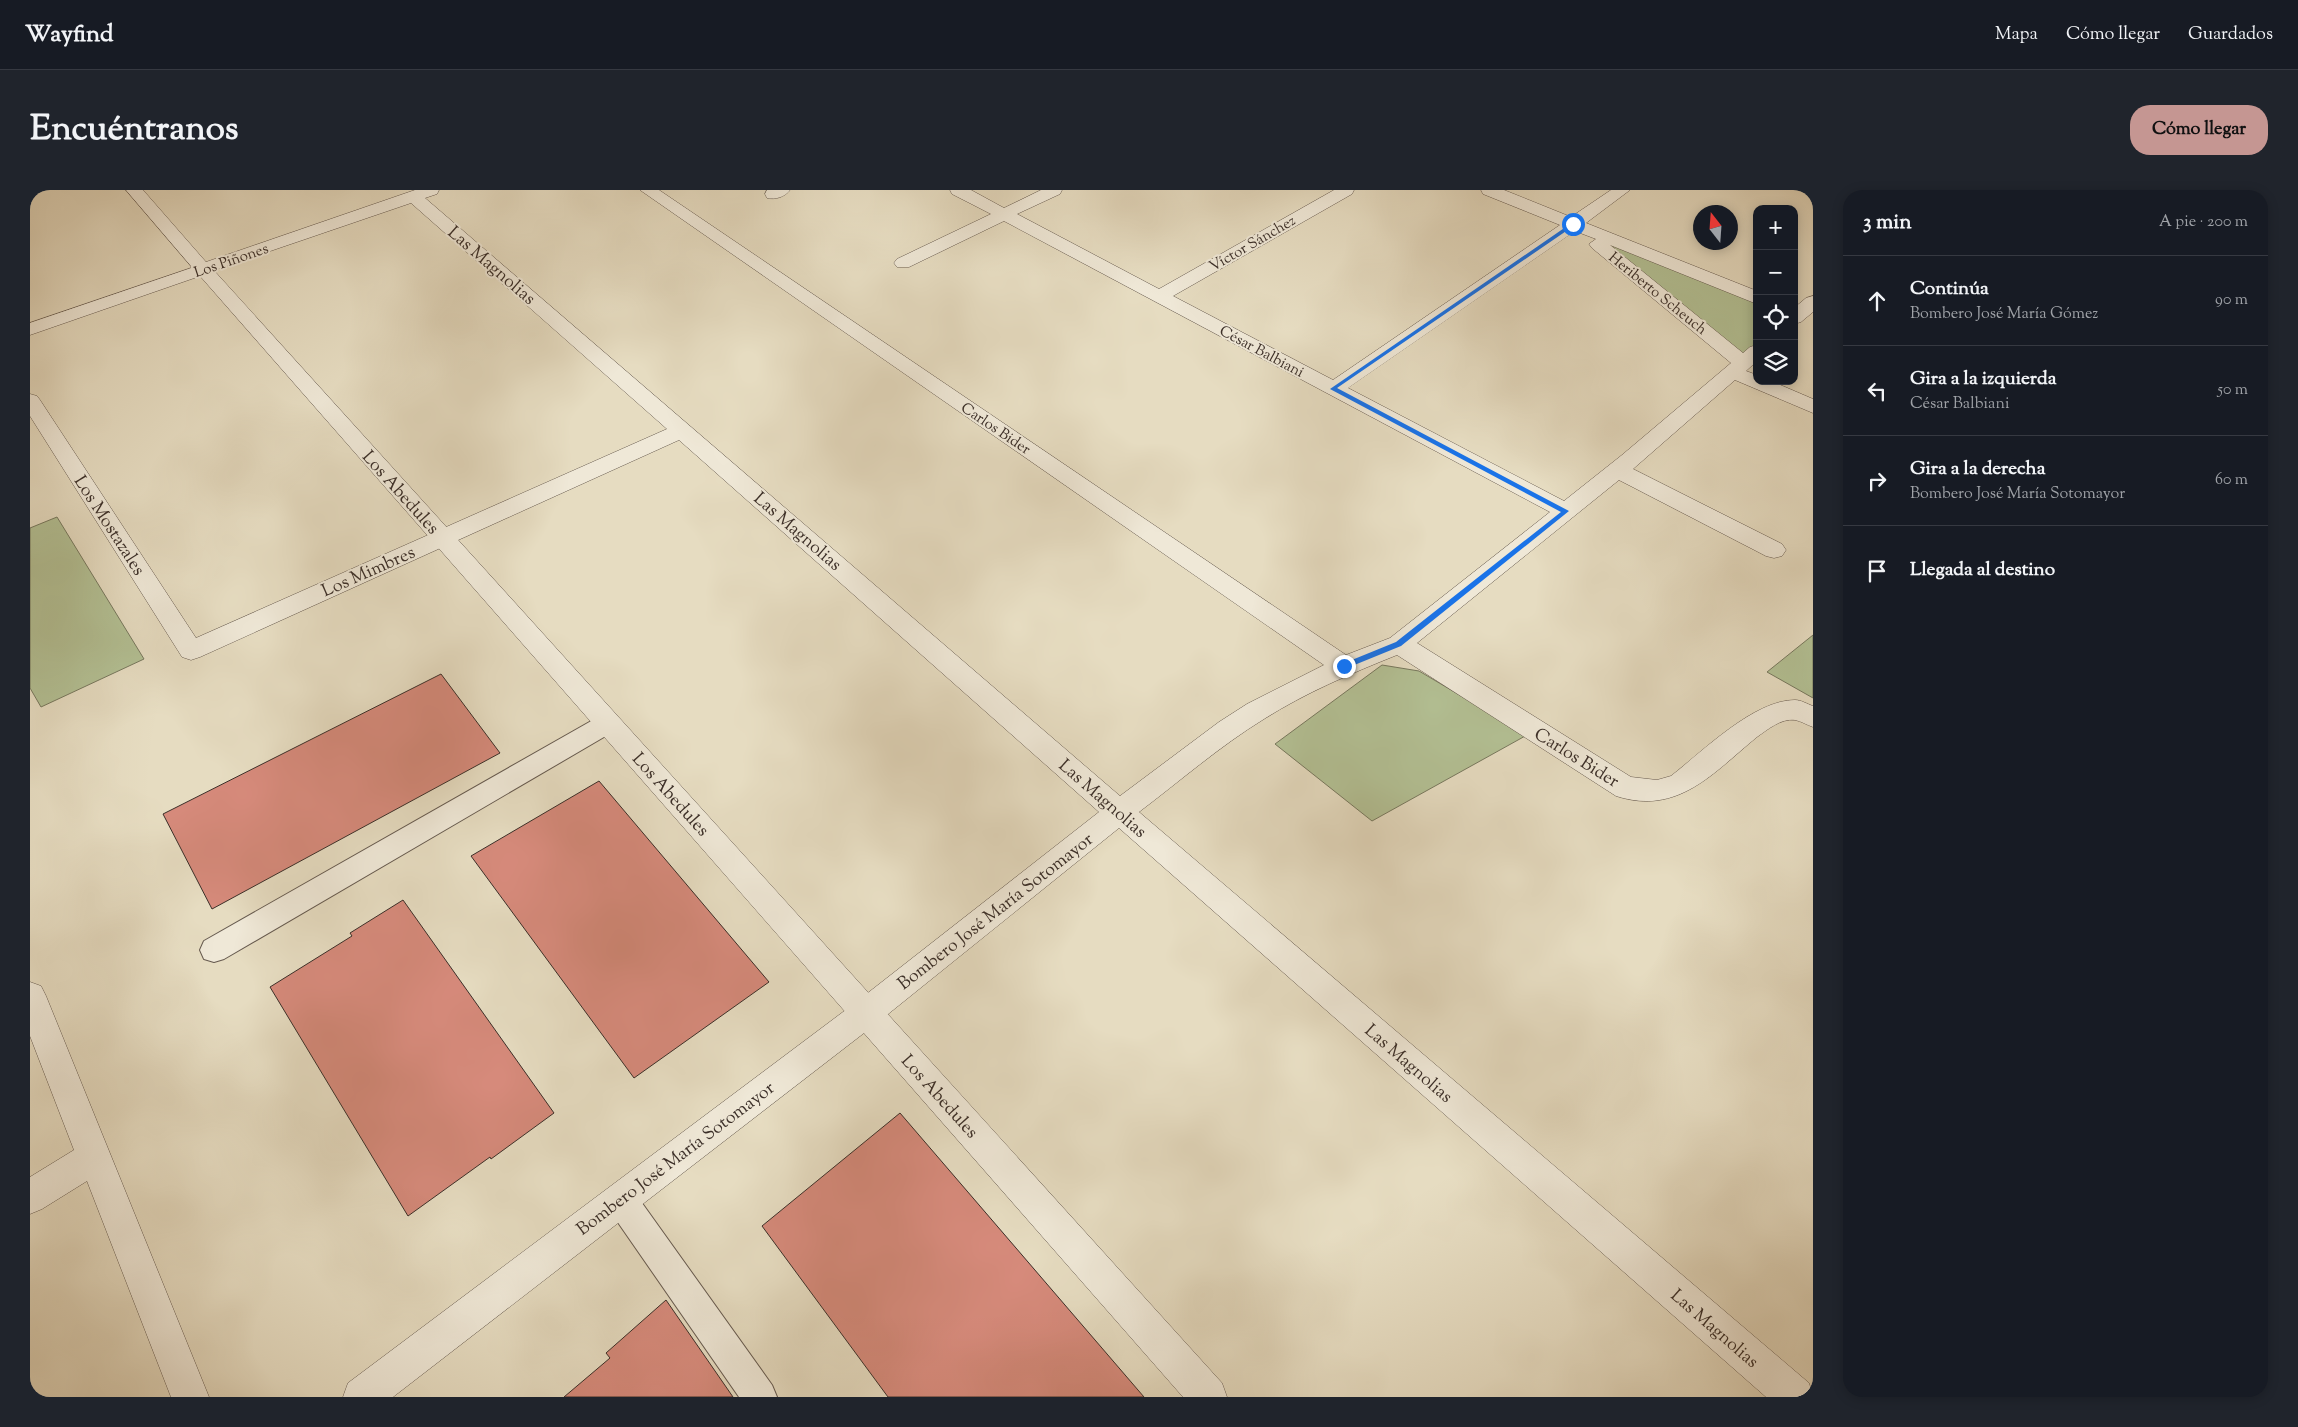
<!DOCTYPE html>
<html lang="es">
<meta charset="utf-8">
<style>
body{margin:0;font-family:"Sorts Mill Goudy",serif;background:#20242c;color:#f1f3f6}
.controls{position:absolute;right:15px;top:15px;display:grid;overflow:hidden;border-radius:10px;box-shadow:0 2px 12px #0003}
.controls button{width:45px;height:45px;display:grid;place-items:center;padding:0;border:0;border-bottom:1px solid #363941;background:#171b24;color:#f1f3f6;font:25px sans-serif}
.compass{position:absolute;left:1663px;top:15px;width:45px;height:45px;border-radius:50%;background:#171b24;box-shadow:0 2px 12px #0003;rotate:343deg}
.stop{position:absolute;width:15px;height:15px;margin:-11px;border:4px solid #1a73e8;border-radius:50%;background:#fff}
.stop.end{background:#1a73e8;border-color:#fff;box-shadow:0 1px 5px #0008}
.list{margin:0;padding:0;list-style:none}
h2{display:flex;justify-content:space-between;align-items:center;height:65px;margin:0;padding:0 20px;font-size:21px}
h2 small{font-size:16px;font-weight:400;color:#9ea1a6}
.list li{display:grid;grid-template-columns:32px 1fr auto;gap:15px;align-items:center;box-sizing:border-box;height:90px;padding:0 20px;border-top:1px solid #363941}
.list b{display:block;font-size:19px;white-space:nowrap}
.list p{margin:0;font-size:16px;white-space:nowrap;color:#9ea1a6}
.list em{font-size:16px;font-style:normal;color:#9ea1a6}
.icon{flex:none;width:28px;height:28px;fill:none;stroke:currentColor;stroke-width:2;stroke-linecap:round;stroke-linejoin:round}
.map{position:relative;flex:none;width:1783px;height:1207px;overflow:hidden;border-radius:20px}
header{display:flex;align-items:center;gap:30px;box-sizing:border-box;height:70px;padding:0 25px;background:#171b24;border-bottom:1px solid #363941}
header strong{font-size:24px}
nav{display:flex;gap:28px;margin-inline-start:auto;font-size:18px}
.intro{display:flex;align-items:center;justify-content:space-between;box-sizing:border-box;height:120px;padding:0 30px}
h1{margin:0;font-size:35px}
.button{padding:12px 22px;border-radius:20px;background:#c59692;color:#111;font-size:18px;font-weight:700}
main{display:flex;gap:30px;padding:0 30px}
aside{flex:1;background:#171b24;border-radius:20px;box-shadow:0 2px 12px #0003}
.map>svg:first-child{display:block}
.green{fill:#b3c094;stroke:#77785e}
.building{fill:#d68a7b;stroke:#3b2f29}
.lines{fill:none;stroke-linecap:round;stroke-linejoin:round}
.service-casing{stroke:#665a4f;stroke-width:2}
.minor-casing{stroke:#665a4f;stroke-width:1}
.tertiary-casing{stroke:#665a4f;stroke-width:1}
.service{fill:#efe8d7;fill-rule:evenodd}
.minor{fill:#efe8d7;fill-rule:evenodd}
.tertiary{fill:#efe8d7;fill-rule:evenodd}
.route{fill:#1a73e8}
.labels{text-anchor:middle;stroke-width:4;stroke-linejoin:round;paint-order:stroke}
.far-street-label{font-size:15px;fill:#3b2f29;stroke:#efe8d7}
.street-label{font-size:18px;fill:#3b2f29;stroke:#efe8d7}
</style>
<header>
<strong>Wayfind</strong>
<nav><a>Mapa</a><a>Cómo llegar</a><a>Guardados</a></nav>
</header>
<div class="intro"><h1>Encuéntranos</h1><a class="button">Cómo llegar</a></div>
<main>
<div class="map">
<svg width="1783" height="1207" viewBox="0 0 1783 1207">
<rect width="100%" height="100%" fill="#e6dcc1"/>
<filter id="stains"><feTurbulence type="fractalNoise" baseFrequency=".004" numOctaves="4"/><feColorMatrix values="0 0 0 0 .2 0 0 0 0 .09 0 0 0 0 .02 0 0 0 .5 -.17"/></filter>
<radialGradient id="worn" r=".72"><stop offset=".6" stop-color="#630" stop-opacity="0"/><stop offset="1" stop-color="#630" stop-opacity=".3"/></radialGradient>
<!-- green -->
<path class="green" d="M 1566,41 L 1727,112 L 1727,161 L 1716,170 L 1606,84 Z
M 27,327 L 114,469 L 11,517 L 0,498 L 0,338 Z
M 1783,445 L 1783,508 L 1737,482 Z
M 1352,475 L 1389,481 L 1497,545 L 1342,631 L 1245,554 Z"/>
<!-- building -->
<path class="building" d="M 411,484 L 470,563 L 182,719 L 133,624 Z
M 569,591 L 739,792 L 604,888 L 441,666 Z
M 373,710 L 524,923 L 461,969 L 460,967 L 378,1026 L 240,797 L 322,746 L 320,743 Z
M 870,923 L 1114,1207 L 858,1207 L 732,1036 Z
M 636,1110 L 703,1207 L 534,1207 L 580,1168 L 576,1163 Z"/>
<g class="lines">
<!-- service casing -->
<g class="service-casing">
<path id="service" d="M 578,524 L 586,526 L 590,533 L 586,540 L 194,769 L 184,772 L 174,769 L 170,760 L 174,751 L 570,526 Z
M 591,994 L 602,999 L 742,1195 L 747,1207 L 709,1207 L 580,1021 L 575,1010 L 580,999 Z"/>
</g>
<!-- minor casing -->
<g class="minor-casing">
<path id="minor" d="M 96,0 L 113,0 L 176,72 L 385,0 L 409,0 L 407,4 L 395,8 L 1090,606 L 1189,532 L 1217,514 L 1294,475 L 610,0 L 629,0 L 1316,465 L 1360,448 L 1520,322 L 974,31 L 879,77 L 867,77 L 864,73 L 867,69 L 961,24 L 922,4 L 920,0 L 941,0 L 974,18 L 1011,0 L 1032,0 L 1030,4 L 987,24 L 1129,99 L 1304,0 L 1324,0 L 1322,4 L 1143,106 L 1303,190 L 1530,35 L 1453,4 L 1451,0 L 1474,0 L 1541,27 L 1581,0 L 1600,0 L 1556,33 L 1727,101 L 1727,114 L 1580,55 L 1713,163 L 1720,157 L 1727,155 L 1727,171 L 1716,181 L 1727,185 L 1727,191 L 1741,191 L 1783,209 L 1783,223 L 1705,190 L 1603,279 L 1752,354 L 1756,360 L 1752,366 L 1744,368 L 1736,366 L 1589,290 L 1387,453 L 1601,587 L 1627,590 L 1641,586 C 1673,561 1724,510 1765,510 C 1771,510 1777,514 1783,516 L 1783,537 C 1777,535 1771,531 1765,530 C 1751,528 1737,540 1727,547 C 1683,583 1648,626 1586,606 L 1367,465 C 1322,483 1275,503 1234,529 C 1190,556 1150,591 1109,622 L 1779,1193 L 1783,1207 L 1736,1207 L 1089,638 L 847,833 L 363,1207 L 313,1207 L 318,1193 L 825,813 L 1069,622 L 649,250 L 170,467 L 161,470 L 152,467 L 0,226 L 0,204 L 7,206 L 10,210 L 166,448 L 637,239 L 381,13 L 173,84 L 167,83 ZM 1545,41 L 1566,49 L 1559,54 L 1562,58 L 1701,173 L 1592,265 L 1534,311 L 1318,198 Z
M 737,0 L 760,0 C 755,7 745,10 737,8 L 735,4 Z
M 1783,106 L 1783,122 L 1771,132 L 1764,134 L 1764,118 L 1776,108 Z
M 0,792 L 11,796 L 16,806 L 179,1207 L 141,1207 L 57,991 L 12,1019 L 0,1024 L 0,987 L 44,960 L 0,846 Z"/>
</g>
<!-- tertiary casing -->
<g class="tertiary-casing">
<path id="tertiary" d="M 173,74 L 179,75 L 1192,1193 L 1197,1207 L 1153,1207 L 170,86 L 0,145 L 0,133 Z"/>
</g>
<!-- service -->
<use href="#service" class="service"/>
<!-- minor -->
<use href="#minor" class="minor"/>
<!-- tertiary -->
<use href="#tertiary" class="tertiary"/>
</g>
<!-- route -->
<path class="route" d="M 1543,32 L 1545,35 L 1307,198 L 1539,321 L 1371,456 L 1317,478 L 1312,478 L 1312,474 L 1366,452 L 1531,322 L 1300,199 Z"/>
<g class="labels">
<!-- far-street labels -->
<g class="far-street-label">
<text transform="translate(1222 53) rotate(-30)" y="5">Víctor Sánchez</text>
<text transform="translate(201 70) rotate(-19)" y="5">Los Piñones</text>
<text transform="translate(1628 103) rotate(39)" y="5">Heriberto Scheuch</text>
<text transform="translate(1232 161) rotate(28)" y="5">César Balbiani</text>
<text transform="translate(966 238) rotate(34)" y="5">Carlos Bider</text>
</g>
<!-- street labels -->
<g class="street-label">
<text transform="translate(462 75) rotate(41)" y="6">Las Magnolias</text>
<text transform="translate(371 302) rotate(48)" y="6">Los Abedules</text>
<text transform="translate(80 335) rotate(57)" y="6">Los Mostazales</text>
<text transform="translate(768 341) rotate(41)" y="6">Las Magnolias</text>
<text transform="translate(338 381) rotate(-24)" y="6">Los Mimbres</text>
<text transform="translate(1547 567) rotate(32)" y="6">Carlos Bider</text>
<text transform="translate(641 604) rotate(48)" y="6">Los Abedules</text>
<text transform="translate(1073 608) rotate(41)" y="6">Las Magnolias</text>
<text transform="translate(965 721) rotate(-38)" y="6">Bombero José María Sotomayor</text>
<text transform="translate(1379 873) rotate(41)" y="6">Las Magnolias</text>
<text transform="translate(910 906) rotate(48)" y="6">Los Abedules</text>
<text transform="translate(645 968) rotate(-37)" y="6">Bombero José María Sotomayor</text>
<text transform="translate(1685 1138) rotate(41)" y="6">Las Magnolias</text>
</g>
</g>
<rect width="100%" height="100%" filter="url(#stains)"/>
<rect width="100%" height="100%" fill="url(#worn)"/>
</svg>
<div class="controls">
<button>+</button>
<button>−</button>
<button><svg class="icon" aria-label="locate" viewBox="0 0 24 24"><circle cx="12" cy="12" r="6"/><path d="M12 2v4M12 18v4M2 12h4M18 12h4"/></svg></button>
<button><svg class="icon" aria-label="layers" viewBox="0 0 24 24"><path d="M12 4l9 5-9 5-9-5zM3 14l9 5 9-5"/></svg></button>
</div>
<svg class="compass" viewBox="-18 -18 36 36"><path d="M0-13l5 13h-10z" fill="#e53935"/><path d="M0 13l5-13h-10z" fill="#9ea1a6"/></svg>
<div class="stop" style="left:1543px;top:34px"></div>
<div class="stop end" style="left:1314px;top:476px"></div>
</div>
<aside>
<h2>3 min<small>A pie · 200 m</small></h2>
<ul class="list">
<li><svg class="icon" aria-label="ahead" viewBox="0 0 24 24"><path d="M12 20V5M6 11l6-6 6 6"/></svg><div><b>Continúa</b><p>Bombero José María Gómez</p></div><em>90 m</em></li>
<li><svg class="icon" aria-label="left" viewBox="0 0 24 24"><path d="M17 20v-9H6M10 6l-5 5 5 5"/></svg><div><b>Gira a la izquierda</b><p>César Balbiani</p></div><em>50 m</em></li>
<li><svg class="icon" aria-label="right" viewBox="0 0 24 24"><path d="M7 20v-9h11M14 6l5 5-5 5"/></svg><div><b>Gira a la derecha</b><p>Bombero José María Sotomayor</p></div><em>60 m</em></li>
<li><svg class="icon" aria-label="arrive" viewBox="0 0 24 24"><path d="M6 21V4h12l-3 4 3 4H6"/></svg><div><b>Llegada al destino</b></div></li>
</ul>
</aside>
</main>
